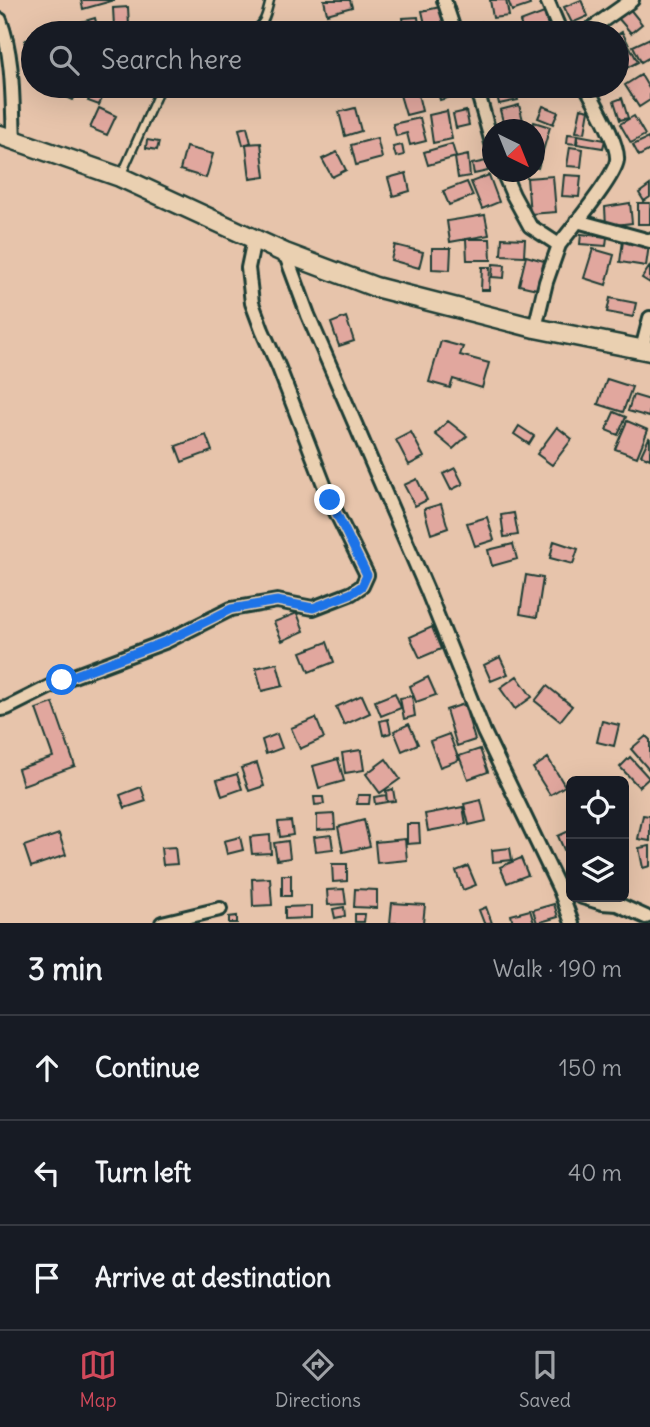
<!DOCTYPE html>
<meta charset="utf-8">
<style>
body{margin:0;font-family:Delius,sans-serif;background:#242831;color:#f1f3f6}
.controls{position:absolute;right:21px;bottom:21px;display:grid;overflow:hidden;border-radius:10px;box-shadow:0 7px 28px #0002}
.controls button{width:63px;height:63px;display:grid;place-items:center;padding:0;border:0;border-bottom:2px solid #363941;background:#171b24;color:#f1f3f6;font:35px sans-serif}
.compass{position:absolute;left:482px;top:119px;width:63px;height:63px;border-radius:50%;background:#171b24;box-shadow:0 7px 28px #0002;rotate:137deg}
.stop{position:absolute;width:21px;height:21px;margin:-16px;border:5px solid #1a73e8;border-radius:50%;background:#fff}
.stop.end{background:#1a73e8;border-color:#fff;box-shadow:0 2px 7px #0008}
.list{margin:0;padding:0;list-style:none}
h2{display:flex;justify-content:space-between;align-items:center;height:91px;margin:0;padding:0 28px;font-size:30px}
h2 small{font-size:23px;font-weight:400;color:#9ea1a6}
.list li{display:grid;grid-template-columns:46px 1fr auto;gap:21px;align-items:center;box-sizing:border-box;height:105px;padding:0 28px;border-top:2px solid #363941}
.list b{display:block;font-size:26px;white-space:nowrap}
.list em{font-size:23px;font-style:normal;color:#9ea1a6}
.icon{flex:none;width:38px;height:38px;fill:none;stroke:currentColor;stroke-width:2;stroke-linecap:round;stroke-linejoin:round}
.map{position:relative;flex:none;width:650px;height:923px;overflow:hidden}
.search{position:absolute;background:#171b24;box-shadow:0 7px 28px #0002;left:21px;right:21px;top:21px;height:77px;display:flex;align-items:center;gap:18px;box-sizing:border-box;padding:0 24px;border-radius:38px;color:#9ea1a6;font-size:26px}
.sheet{height:406px;background:#171b24}
nav{display:flex;justify-content:space-around;align-items:center;box-sizing:border-box;height:98px;border-top:2px solid #363941;background:#171b24;font-size:19px;color:#9ea1a6}
nav a{display:grid;justify-items:center;gap:4px}
nav .on{color:#d1495b}
.map>svg:first-child{display:block}
.building{fill:#e1a79e;stroke:#1f3d34;stroke-width:2}
.lines{fill:none;stroke-linecap:round;stroke-linejoin:round}
.lane-casing{stroke:#1f3d34;stroke-width:11}
.street-casing{stroke:#1f3d34;stroke-width:18}
.secondary-casing{stroke:#1f3d34;stroke-width:23}
.lane{stroke:#ead0b1;stroke-width:6}
.street{stroke:#ead0b1;stroke-width:12}
.secondary{stroke:#ead0b1;stroke-width:18}
.route{stroke:#1a73e8;stroke-width:9}
</style>
<div class="map">
<svg width="650" height="923" viewBox="0 0 650 923">
<rect width="100%" height="100%" fill="#e7c4ab"/>
<filter id="ink" filterUnits="userSpaceOnUse"><feTurbulence type="fractalNoise" baseFrequency=".0143" numOctaves="2"/><feDisplacementMap in="SourceGraphic" scale="14" xChannelSelector="R" yChannelSelector="G"/><feConvolveMatrix kernelMatrix="1 2 1 2 8 2 1 2 1" color-interpolation-filters="sRGB"/></filter>
<g filter="url(#ink)">
<!-- building -->
<path class="building" d="M 81,0 L 115,0 L 83,9 Z
M 324,0 L 350,0 L 352,7 L 327,14 Z
M 490,0 L 506,0 L 509,16 L 493,18 Z
M 508,0 L 528,0 L 530,5 L 512,11 Z
M 581,0 L 588,16 L 572,23 L 564,7 Z
M 128,7 L 129,26 L 114,26 L 113,8 Z
M 440,7 L 446,33 L 427,33 L 422,11 Z
M 629,8 L 642,24 L 631,33 L 618,18 Z
M 544,13 L 549,29 L 538,33 L 524,33 L 520,22 Z
M 418,17 L 420,33 L 405,33 L 403,18 Z
M 95,18 L 98,31 L 89,33 L 73,33 L 71,25 Z
M 482,22 L 500,25 L 499,33 L 481,33 Z
M 622,32 L 638,62 L 623,70 L 617,58 L 617,35 Z
M 650,38 L 650,57 L 641,62 L 633,46 Z
M 33,39 L 33,51 L 26,52 L 25,40 Z
M 641,75 L 650,90 L 650,100 L 639,107 L 625,85 Z
M 66,86 L 80,87 L 73,100 L 62,95 Z
M 408,86 L 416,86 L 422,111 L 406,115 L 398,88 Z
M 436,86 L 458,86 L 460,94 L 440,100 Z
M 495,86 L 514,86 L 518,100 L 499,104 Z
M 93,89 L 104,94 L 99,105 L 88,101 Z
M 622,98 L 628,118 L 620,120 L 614,101 Z
M 519,105 L 524,124 L 505,129 L 500,110 Z
M 543,106 L 558,112 L 553,124 L 538,118 Z
M 99,108 L 116,116 L 107,135 L 90,128 Z
M 355,108 L 361,131 L 345,136 L 339,112 Z
M 581,108 L 589,110 L 585,133 L 576,132 Z
M 447,111 L 452,139 L 433,143 L 429,115 Z
M 466,111 L 469,125 L 456,128 L 453,114 Z
M 634,116 L 645,135 L 631,143 L 620,124 Z
M 420,118 L 426,141 L 410,145 L 407,133 L 396,136 L 393,124 Z
M 534,122 L 550,127 L 538,168 L 534,167 L 534,130 L 532,130 Z
M 247,127 L 251,143 L 243,145 L 239,129 Z
M 568,134 L 577,135 L 576,144 L 567,143 Z
M 578,135 L 605,140 L 603,148 L 577,144 Z
M 377,138 L 382,158 L 356,165 L 351,145 Z
M 648,138 L 650,143 L 650,150 L 639,156 L 633,145 Z
M 147,140 L 159,142 L 157,150 L 146,148 Z
M 261,143 L 265,177 L 250,179 L 246,144 Z
M 452,144 L 456,157 L 428,165 L 424,152 Z
M 402,145 L 404,155 L 396,157 L 393,147 Z
M 186,147 L 213,154 L 206,178 L 180,170 Z
M 570,147 L 583,149 L 581,167 L 567,166 Z
M 337,152 L 346,170 L 332,177 L 322,159 Z
M 468,155 L 470,176 L 458,178 L 455,158 Z
M 486,161 L 488,171 L 474,174 L 472,164 Z
M 406,173 L 410,191 L 393,196 L 388,178 Z
M 489,175 L 499,202 L 482,209 L 471,182 Z
M 564,175 L 581,176 L 579,197 L 562,196 Z
M 553,176 L 556,212 L 530,214 L 527,178 Z
M 467,182 L 473,196 L 449,205 L 443,191 Z
M 650,185 L 650,197 L 644,201 L 639,193 Z
M 630,203 L 632,223 L 606,226 L 605,207 Z
M 638,203 L 650,203 L 650,224 L 638,224 Z
M 485,215 L 489,235 L 450,242 L 447,221 Z
M 581,234 L 607,237 L 606,246 L 580,244 Z
M 502,238 L 525,239 L 524,256 L 501,255 Z
M 466,239 L 490,239 L 491,260 L 467,260 Z
M 623,241 L 649,245 L 646,266 L 620,262 Z
M 395,245 L 423,252 L 419,268 L 391,260 Z
M 432,248 L 451,248 L 450,270 L 432,269 Z
M 593,249 L 614,255 L 606,285 L 584,278 Z
M 526,256 L 544,261 L 537,289 L 519,285 Z
M 493,264 L 505,265 L 504,278 L 492,277 Z
M 650,266 L 650,283 L 642,278 Z
M 482,267 L 490,267 L 489,290 L 481,290 Z
M 610,298 L 636,303 L 633,317 L 607,312 Z
M 346,317 L 354,341 L 339,346 L 331,323 Z
M 441,341 L 463,347 L 460,355 L 489,363 L 482,388 L 453,379 L 450,388 L 429,382 Z
M 607,379 L 632,387 L 623,412 L 598,404 Z
M 633,395 L 650,400 L 649,417 L 628,411 Z
M 614,412 L 626,417 L 618,435 L 606,430 Z
M 448,421 L 467,436 L 453,449 L 435,434 Z
M 627,421 L 648,430 L 637,457 L 615,449 Z
M 519,426 L 534,436 L 529,444 L 514,434 Z
M 557,427 L 572,439 L 552,465 L 537,454 Z
M 411,432 L 424,457 L 409,465 L 396,440 Z
M 206,435 L 212,451 L 182,462 L 176,446 Z
M 649,438 L 650,439 L 650,459 L 641,455 Z
M 455,468 L 463,484 L 451,490 L 443,474 Z
M 417,479 L 427,500 L 415,506 L 404,485 Z
M 441,504 L 448,528 L 431,534 L 424,509 Z
M 514,513 L 518,535 L 504,537 L 501,515 Z
M 487,517 L 494,540 L 475,546 L 467,523 Z
M 554,541 L 578,549 L 573,564 L 550,558 Z
M 513,544 L 517,559 L 492,566 L 488,550 Z
M 526,575 L 543,578 L 537,617 L 520,614 Z
M 297,613 L 304,631 L 282,641 L 274,622 Z
M 432,627 L 441,649 L 420,658 L 410,637 Z
M 327,642 L 334,662 L 309,672 L 301,652 Z
M 500,657 L 508,674 L 491,681 L 484,665 Z
M 277,663 L 283,686 L 262,691 L 256,668 Z
M 517,676 L 532,697 L 515,709 L 500,688 Z
M 428,677 L 436,695 L 416,702 L 410,686 Z
M 547,686 L 572,706 L 560,721 L 535,701 Z
M 395,693 L 401,708 L 381,716 L 375,701 Z
M 362,695 L 370,713 L 344,725 L 336,707 Z
M 412,696 L 415,716 L 404,719 L 400,698 Z
M 53,703 L 75,766 L 23,785 L 18,769 L 53,757 L 36,709 Z
M 464,704 L 475,740 L 457,746 L 446,710 Z
M 316,718 L 324,738 L 300,749 L 291,728 Z
M 388,719 L 391,733 L 383,735 L 380,721 Z
M 602,721 L 619,725 L 614,746 L 597,742 Z
M 409,724 L 418,744 L 402,751 L 394,731 Z
M 277,734 L 282,748 L 266,754 L 262,740 Z
M 449,734 L 459,760 L 440,767 L 430,741 Z
M 646,736 L 650,740 L 650,771 L 631,749 Z
M 480,749 L 488,772 L 468,779 L 459,756 Z
M 361,750 L 364,770 L 345,773 L 342,753 Z
M 630,757 L 649,778 L 639,787 L 620,767 Z
M 548,758 L 565,786 L 550,795 L 533,768 Z
M 338,759 L 344,781 L 319,788 L 313,766 Z
M 386,759 L 400,779 L 380,793 L 366,774 Z
M 257,763 L 264,786 L 249,791 L 241,768 Z
M 237,774 L 242,789 L 222,796 L 217,780 Z
M 141,787 L 146,801 L 125,808 L 120,795 Z
M 393,789 L 395,801 L 387,802 L 386,791 Z
M 358,795 L 370,795 L 369,804 L 357,804 Z
M 386,795 L 387,802 L 375,804 L 374,797 Z
M 314,797 L 323,797 L 324,804 L 315,805 Z
M 481,800 L 486,821 L 469,825 L 464,804 Z
M 463,807 L 466,824 L 428,831 L 425,814 Z
M 334,814 L 335,829 L 317,830 L 317,815 Z
M 643,815 L 650,816 L 650,841 L 638,839 Z
M 364,820 L 370,846 L 343,852 L 338,827 Z
M 291,821 L 293,835 L 280,837 L 278,822 Z
M 407,824 L 419,824 L 420,843 L 407,844 Z
M 571,830 L 571,858 L 568,859 L 558,836 Z
M 59,834 L 66,855 L 31,867 L 24,846 Z
M 270,835 L 271,853 L 252,854 L 250,837 Z
M 331,835 L 333,849 L 316,851 L 314,837 Z
M 240,837 L 243,850 L 227,854 L 224,841 Z
M 405,839 L 407,860 L 377,863 L 375,842 Z
M 288,841 L 290,858 L 277,860 L 274,843 Z
M 650,846 L 650,866 L 643,868 L 639,848 Z
M 175,847 L 177,864 L 163,865 L 161,848 Z
M 510,848 L 512,860 L 493,862 L 492,850 Z
M 521,858 L 528,875 L 507,883 L 500,867 Z
M 332,864 L 347,864 L 347,881 L 333,882 Z
M 468,866 L 476,885 L 463,890 L 456,871 Z
M 282,875 L 291,875 L 291,896 L 282,896 Z
M 270,878 L 272,905 L 253,906 L 252,879 Z
M 344,889 L 346,904 L 328,905 L 327,890 Z
M 355,889 L 377,890 L 377,908 L 354,907 Z
M 392,903 L 425,905 L 423,923 L 390,923 Z
M 554,904 L 558,917 L 537,923 L 533,910 Z
M 311,906 L 311,918 L 285,919 L 285,907 Z
M 344,907 L 345,916 L 335,918 L 333,909 Z
M 486,907 L 492,923 L 484,923 L 479,910 Z
M 530,910 L 534,923 L 513,923 L 511,915 Z
M 355,914 L 365,914 L 364,922 L 355,922 Z
M 237,916 L 237,923 L 229,923 L 229,917 Z"/>
<g class="lines">
<!-- lane casing -->
<g class="lane-casing">
<path id="lane" d="M 250,33 C 265,25 266,16 270,0
M 121,176 L 161,86"/>
</g>
<!-- street casing -->
<g class="street-casing">
<path id="street" d="M 444,0 L 455,33
M 547,0 L 561,33
M 0,20 C 14,58 12,101 14,140
M 585,33 L 632,0
M 476,86 L 492,143
M 503,172 L 513,195 L 530,226 L 559,245 L 546,282 L 535,328
M 577,221 L 650,241
M 559,245 C 571,229 615,177 617,160 C 619,143 594,102 586,86
M 285,253 L 308,315 L 427,590 L 484,732 L 560,890 L 572,923
M 642,349 L 650,318
M 0,709 L 7,708 L 63,680 L 167,641 L 231,609 L 277,601 L 313,608 L 352,593 L 362,586 L 367,575 L 330,500 L 279,368 L 262,330 L 252,303 L 248,268 L 254,239
M 582,897 L 602,903 L 617,904 L 646,917
M 162,923 L 220,909"/>
</g>
<!-- secondary casing -->
<g class="secondary-casing">
<path id="secondary" d="M 0,135 L 120,177 L 285,253 L 375,287 L 535,328 L 650,351"/>
</g>
<!-- lane -->
<use href="#lane" class="lane"/>
<!-- street -->
<use href="#street" class="street"/>
<!-- secondary -->
<use href="#secondary" class="secondary"/>
</g>
</g>
<g class="lines" filter="url(#ink)">
<!-- route -->
<path class="route" d="M 62,680 L 167,641 L 231,609 L 277,601 L 313,608 L 352,593 L 362,586 L 367,575 L 330,500"/>
</g>
</svg>
<div class="controls">
<button><svg class="icon" aria-label="locate" viewBox="0 0 24 24"><circle cx="12" cy="12" r="6"/><path d="M12 2v4M12 18v4M2 12h4M18 12h4"/></svg></button>
<button><svg class="icon" aria-label="layers" viewBox="0 0 24 24"><path d="M12 4l9 5-9 5-9-5zM3 14l9 5 9-5"/></svg></button>
</div>
<svg class="compass" viewBox="-18 -18 36 36"><path d="M0-13l5 13h-10z" fill="#e53935"/><path d="M0 13l5-13h-10z" fill="#9ea1a6"/></svg>
<div class="stop" style="left:62px;top:680px"></div>
<div class="stop end" style="left:330px;top:500px"></div>
<div class="search"><svg class="icon" aria-label="search" viewBox="0 0 24 24"><circle cx="10" cy="10" r="6"/><path d="M15 15l6 6"/></svg>Search here</div>
</div>
<section class="sheet">
<h2>3 min<small>Walk · 190 m</small></h2>
<ul class="list">
<li><svg class="icon" aria-label="ahead" viewBox="0 0 24 24"><path d="M12 20V5M6 11l6-6 6 6"/></svg><div><b>Continue</b></div><em>150 m</em></li>
<li><svg class="icon" aria-label="left" viewBox="0 0 24 24"><path d="M17 20v-9H6M10 6l-5 5 5 5"/></svg><div><b>Turn left</b></div><em>40 m</em></li>
<li><svg class="icon" aria-label="arrive" viewBox="0 0 24 24"><path d="M6 21V4h12l-3 4 3 4H6"/></svg><div><b>Arrive at destination</b></div></li>
</ul>
</section>
<nav>
<a class="on"><svg class="icon" aria-label="map" viewBox="0 0 24 24"><path d="M3 6l6-2 6 2 6-2v14l-6 2-6-2-6 2zM9 4v14M15 6v14"/></svg>Map</a>
<a><svg class="icon" aria-label="directions" viewBox="0 0 24 24"><path d="M12 3l9 9-9 9-9-9zM9 14v-3h6M13 9l2 2-2 2"/></svg>Directions</a>
<a><svg class="icon" aria-label="saved" viewBox="0 0 24 24"><path d="M7 4h10v16l-5-4-5 4z"/></svg>Saved</a>
</nav>
